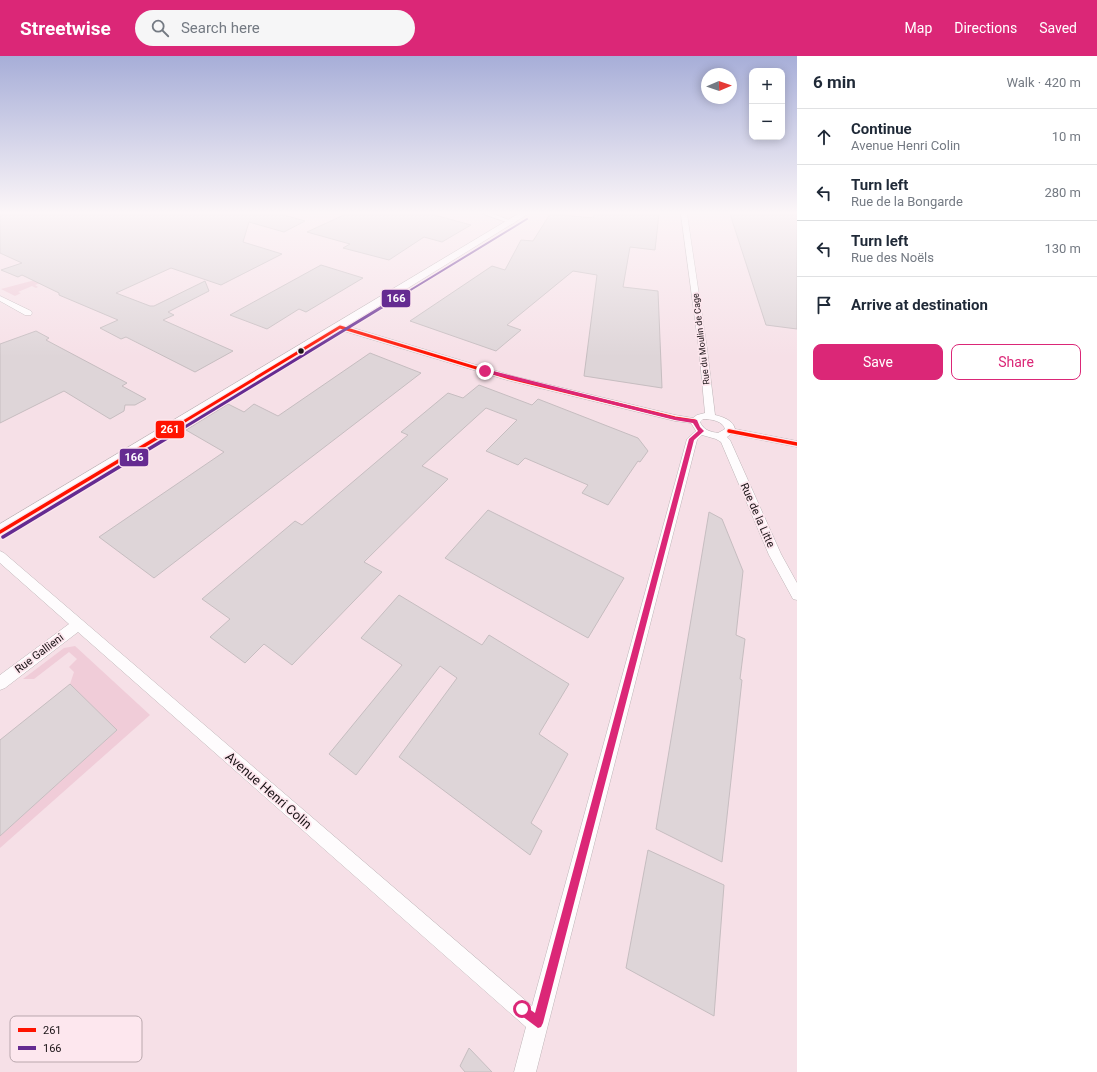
<!DOCTYPE html>
<meta charset="utf-8">
<style>
body{margin:0;font-family:Roboto,sans-serif;background:#f6f6f7;color:#1f2937}
.controls{position:absolute;right:12px;top:12px;display:grid;overflow:hidden;border-radius:8px;box-shadow:0 2px 10px #0003}
.controls button{width:36px;height:36px;display:grid;place-items:center;padding:0;border:0;border-bottom:1px solid #e0e1e3;background:#fff;color:#1f2937;font:20px sans-serif}
.compass{position:absolute;left:701px;top:12px;width:36px;height:36px;border-radius:50%;background:#fff;box-shadow:0 2px 10px #0003;rotate:88deg}
.stop{position:absolute;width:12px;height:12px;margin:-9px;border:3px solid #db2777;border-radius:50%;background:#fff}
.stop.end{background:#db2777;border-color:#fff;box-shadow:0 1px 4px #0008}
.list{margin:0;padding:0;list-style:none}
h2{display:flex;justify-content:space-between;align-items:center;height:52px;margin:0;padding:0 16px;font-size:17px}
h2 small{font-size:13px;font-weight:400;color:#747a83}
.list li{display:grid;grid-template-columns:26px 1fr auto;gap:12px;align-items:center;box-sizing:border-box;height:56px;padding:0 16px;border-top:1px solid #e0e1e3}
.list b{display:block;font-size:15px;white-space:nowrap}
.list p{margin:0;font-size:13px;white-space:nowrap;color:#747a83}
.list em{font-size:13px;font-style:normal;color:#747a83}
.actions{display:flex;gap:8px;padding:12px 16px}
.actions a{flex:1;padding:9px 0;border:1px solid #db2777;border-radius:8px;text-align:center;font-size:14px;color:#db2777}
.actions .main{background:#db2777;color:#fff}
.icon{flex:none;width:22px;height:22px;fill:none;stroke:currentColor;stroke-width:2;stroke-linecap:round;stroke-linejoin:round}
.map{position:relative;flex:none;width:797px;height:1016px;overflow:hidden}
header{display:flex;align-items:center;gap:24px;box-sizing:border-box;height:56px;padding:0 20px;background:#db2777;color:#fff}
header strong{font-size:19px}
nav{display:flex;gap:22px;margin-inline-start:auto;font-size:14px}
.search{width:280px;height:36px;background:#f6f6f7;display:flex;align-items:center;gap:10px;box-sizing:border-box;padding:0 14px;border-radius:22px;color:#747a83;font-size:15px}
main{display:flex}
aside{flex:1;background:#fff}
.map>svg:first-child{display:block}
.built{fill:#f6e0e7}
.green{fill:#f0ccd8}
.building{fill:#ded5d8;stroke:#c6bdc0}
.lines{fill:none;stroke-linecap:round;stroke-linejoin:round}
.minor-casing{stroke:#beb4b7;stroke-width:1}
.secondary-casing{stroke:#beb4b7;stroke-width:1}
.minor{fill:#fefcfd;fill-rule:evenodd}
.secondary{fill:#fefcfd;fill-rule:evenodd}
.bus-1-far1-casing{stroke:#fde7ee;stroke-width:5}
.bus-1-casing{stroke:#fde7ee;stroke-width:6}
.bus-2-far2-casing{stroke:#fde7ee;stroke-width:3.5}
.bus-2-far1-casing{stroke:#fde7ee;stroke-width:5}
.bus-2-casing{stroke:#fde7ee;stroke-width:6}
.bus-1-far1{stroke:#ff1300;stroke-width:3}
.bus-1{stroke:#ff1300;stroke-width:3.5}
.bus-2-far2{stroke:#652b91;stroke-width:2}
.bus-2-far1{stroke:#652b91;stroke-width:3}
.bus-2{stroke:#652b91;stroke-width:3.5}
.route{fill:#db2777}
.bus-dot{fill:#191215;stroke:#fde7ee;stroke-width:1.5}
.labels{text-anchor:middle;stroke-width:3.5;stroke-linejoin:round;paint-order:stroke}
.far-street-label{font-size:9px;fill:#191215;stroke:#fde7ee}
.street-label{font-size:11px;fill:#191215;stroke:#fde7ee}
.near-street-label{font-size:13px;fill:#191215;stroke:#fde7ee}
.key{fill:#fde7ee;stroke:#b9a7ad;stroke-width:1}
.key-label{font-size:11px;fill:#191215}
.line-badge{stroke:#fde7ee;stroke-width:1.5}
.badge-label{font-size:11px;text-anchor:middle;font-weight:bold;fill:#fff}
</style>
<header>
<strong>Streetwise</strong>
<div class="search"><svg class="icon" aria-label="search" viewBox="0 0 24 24"><circle cx="10" cy="10" r="6"/><path d="M15 15l6 6"/></svg>Search here</div>
<nav><a>Map</a><a>Directions</a><a>Saved</a></nav>
</header>
<main>
<div class="map">
<svg width="797" height="1016" viewBox="0 0 797 1016">
<rect width="100%" height="100%" fill="#f8ecf0"/>
<!-- built -->
<path class="built" d="M 0,158 L 797,158 L 797,1016 L 0,1016 Z"/>
<!-- green -->
<path class="green" d="M 88,210 L 35,229 L 38,231 L 36,232 L 32,230 L 18,236 L 21,237 L 15,240 L 1,233 Z
M 75,590 L 150,659 L 0,792 L 0,780 L 117,674 L 70,628 L 74,616 L 69,611 L 77,603 L 69,596 L 34,623 L 23,623 L 64,592 Z"/>
<!-- building -->
<path class="building" d="M 0,158 L 280,158 L 305,165 L 284,176 L 249,166 L 243,186 L 282,198 L 221,229 L 171,212 L 116,237 L 150,250 L 154,250 L 205,225 L 209,235 L 168,256 L 174,259 L 163,264 L 233,295 L 195,316 L 126,281 L 121,283 L 100,272 L 118,264 L 59,239 L 59,237 L 22,219 L 18,221 L 1,214 L 22,207 L 0,197 Z
M 346,158 L 431,158 L 471,169 L 442,186 L 424,181 L 389,204 L 343,192 L 350,188 L 307,176 Z
M 550,158 L 594,162 L 594,158 L 659,158 L 655,194 L 630,191 L 623,231 L 658,235 L 662,332 L 584,320 L 597,219 L 573,215 L 507,269 L 521,274 L 496,295 L 410,265 L 492,210 L 505,214 L 521,184 L 533,185 Z
M 730,158 L 797,158 L 797,273 L 766,269 Z
M 321,209 L 363,222 L 306,256 L 299,253 L 267,273 L 230,259 Z
M 36,275 L 49,282 L 46,284 L 127,327 L 122,330 L 146,343 L 135,349 L 125,349 L 124,355 L 110,363 L 64,335 L 0,367 L 0,288 Z
M 370,297 L 421,317 L 154,522 L 99,481 L 224,396 L 186,374 L 228,348 L 244,356 L 254,348 L 278,360 Z
M 479,329 L 532,349 L 538,343 L 638,382 L 648,395 L 640,406 L 638,405 L 608,449 L 582,437 L 588,429 L 525,402 L 518,409 L 486,395 L 517,364 L 486,352 L 422,410 L 448,423 L 364,506 L 382,516 L 292,609 L 264,588 L 245,607 L 210,581 L 230,563 L 202,543 L 295,465 L 302,469 L 408,379 L 401,376 L 448,337 L 463,342 Z
M 488,454 L 624,522 L 588,582 L 445,502 Z
M 709,456 L 722,463 L 743,515 L 736,579 L 745,583 L 740,623 L 742,624 L 722,806 L 656,773 Z
M 399,539 L 482,589 L 489,579 L 569,628 L 539,678 L 568,698 L 531,767 L 542,775 L 530,799 L 399,701 L 457,622 L 440,610 L 356,719 L 329,698 L 402,609 L 361,582 Z
M 70,628 L 117,674 L 0,780 L 0,684 Z
M 648,794 L 724,829 L 714,960 L 626,912 Z
M 469,992 L 492,1016 L 465,1016 L 460,1010 Z"/>
<g class="lines">
<!-- minor casing -->
<g class="minor-casing">
<path id="minor" d="M 483,158 L 493,158 L 515,166 L 512,168 Z
M 681,158 L 687,158 L 707,293 L 715,359 C 723,361 733,364 735,373 L 797,385 L 797,391 L 731,378 L 727,381 L 730,384 L 781,498 L 797,527 L 797,544 L 793,543 L 769,499 L 721,386 L 716,383 L 702,379 L 697,384 L 536,1016 L 514,1016 L 526,971 L 78,576 L 5,632 L 0,634 L 0,619 L 69,568 L 0,507 L 0,495 L 4,497 L 532,950 L 687,383 L 696,375 L 691,367 L 675,365 L 507,324 L 337,273 L 336,271 L 337,269 L 343,269 L 513,320 L 675,359 L 693,362 L 697,359 L 705,357 L 699,293 ZM 703,363 C 711,363 723,365 725,373 L 718,377 C 711,376 703,374 700,366 Z
M 0,240 L 31,255 L 32,257 L 31,259 L 25,259 L 0,245 Z"/>
</g>
<!-- secondary casing -->
<g class="secondary-casing">
<path id="secondary" d="M 518,158 L 528,158 L 6,480 L 0,482 L 0,468 Z"/>
</g>
<!-- minor -->
<use href="#minor" class="minor"/>
<!-- secondary -->
<use href="#secondary" class="secondary"/>
<!-- bus-1-far1 casing -->
<g class="bus-1-far1-casing">
<path id="bus-1-far1" d="M 340,271 L 510,322 L 675,362 L 695,365
M 170,374 L 340,271"/>
</g>
<!-- bus-1 casing -->
<g class="bus-1-casing">
<path id="bus-1" d="M 729,375 L 797,388
M 0,476 L 172,373"/>
</g>
<!-- bus-2-far2 casing -->
<g class="bus-2-far2-casing">
<path id="bus-2-far2" d="M 381,252 L 527,163"/>
</g>
<!-- bus-2-far1 casing -->
<g class="bus-2-far1-casing">
<path id="bus-2-far1" d="M 180,374 L 382,251"/>
</g>
<!-- bus-2 casing -->
<g class="bus-2-casing">
<path id="bus-2" d="M 3,481 L 182,373"/>
</g>
<!-- bus-1-far1 -->
<use href="#bus-1-far1" class="bus-1-far1"/>
<!-- bus-1 -->
<use href="#bus-1" class="bus-1"/>
<!-- bus-2-far2 -->
<use href="#bus-2-far2" class="bus-2-far2"/>
<!-- bus-2-far1 -->
<use href="#bus-2-far1" class="bus-2-far1"/>
<!-- bus-2 -->
<use href="#bus-2" class="bus-2"/>
</g>
<!-- sky -->
<linearGradient id="sky" x2="0" y2="1"><stop stop-color="#a7aed8"/><stop offset="0.52" stop-color="#fcf6f8"/><stop offset="1" stop-color="#fcf6f8" stop-opacity="0"/></linearGradient>
<rect width="797" height="301" fill="url(#sky)"/>
<!-- route -->
<path class="route" d="M 485,313 L 675,361 L 697,364 L 700,371 L 704,375 L 694,384 L 543,967 L 541,971 L 538,972 L 518,957 L 517,953 L 518,950 L 522,948 L 535,957 L 689,383 L 698,375 L 693,367 L 675,364 L 483,316 Z"/>
<!-- markers -->
<circle class="bus-dot" cx="301" cy="295" r="3.5"/>
<g class="labels">
<!-- far-street labels -->
<g class="far-street-label">
<text transform="translate(701 283) rotate(-97)" y="3">Rue du Moulin de Cage</text>
</g>
<!-- street labels -->
<g class="street-label">
<text transform="translate(758 459) rotate(66)" y="4">Rue de la Litte</text>
<text transform="translate(39 597) rotate(-37)" y="4">Rue Gallieni</text>
</g>
<!-- near-street labels -->
<g class="near-street-label">
<text transform="translate(269 734) rotate(41)" y="5">Avenue Henri Colin</text>
</g>
</g>
<!-- legend -->
<rect x="10" y="960" width="132" height="46" rx="6" class="key"/>
<rect x="18" y="972" width="18" height="4" fill="#ff1300"/>
<rect x="18" y="990" width="18" height="4" fill="#652b91"/>
<g class="key-label">
<text x="43" y="978">261</text>
<text x="43" y="996">166</text>
</g>
<g class="line-badge">
<rect x="381" y="233" width="30" height="19" rx="4" fill="#652b91"/>
<rect x="155" y="364" width="30" height="19" rx="4" fill="#ff1300"/>
<rect x="119" y="392" width="30" height="19" rx="4" fill="#652b91"/>
</g>
<g class="badge-label">
<text x="396" y="246">166</text>
<text x="170" y="377">261</text>
<text x="134" y="405">166</text>
</g>
</svg>
<div class="controls">
<button>+</button>
<button>−</button>
</div>
<svg class="compass" viewBox="-18 -18 36 36"><path d="M0-13l5 13h-10z" fill="#e53935"/><path d="M0 13l5-13h-10z" fill="#747a83"/></svg>
<div class="stop" style="left:522px;top:953px"></div>
<div class="stop end" style="left:485px;top:315px"></div>
</div>
<aside>
<h2>6 min<small>Walk · 420 m</small></h2>
<ul class="list">
<li><svg class="icon" aria-label="ahead" viewBox="0 0 24 24"><path d="M12 20V5M6 11l6-6 6 6"/></svg><div><b>Continue</b><p>Avenue Henri Colin</p></div><em>10 m</em></li>
<li><svg class="icon" aria-label="left" viewBox="0 0 24 24"><path d="M17 20v-9H6M10 6l-5 5 5 5"/></svg><div><b>Turn left</b><p>Rue de la Bongarde</p></div><em>280 m</em></li>
<li><svg class="icon" aria-label="left" viewBox="0 0 24 24"><path d="M17 20v-9H6M10 6l-5 5 5 5"/></svg><div><b>Turn left</b><p>Rue des Noëls</p></div><em>130 m</em></li>
<li><svg class="icon" aria-label="arrive" viewBox="0 0 24 24"><path d="M6 21V4h12l-3 4 3 4H6"/></svg><div><b>Arrive at destination</b></div></li>
</ul>
<div class="actions"><a class="main">Save</a><a>Share</a></div>
</aside>
</main>
